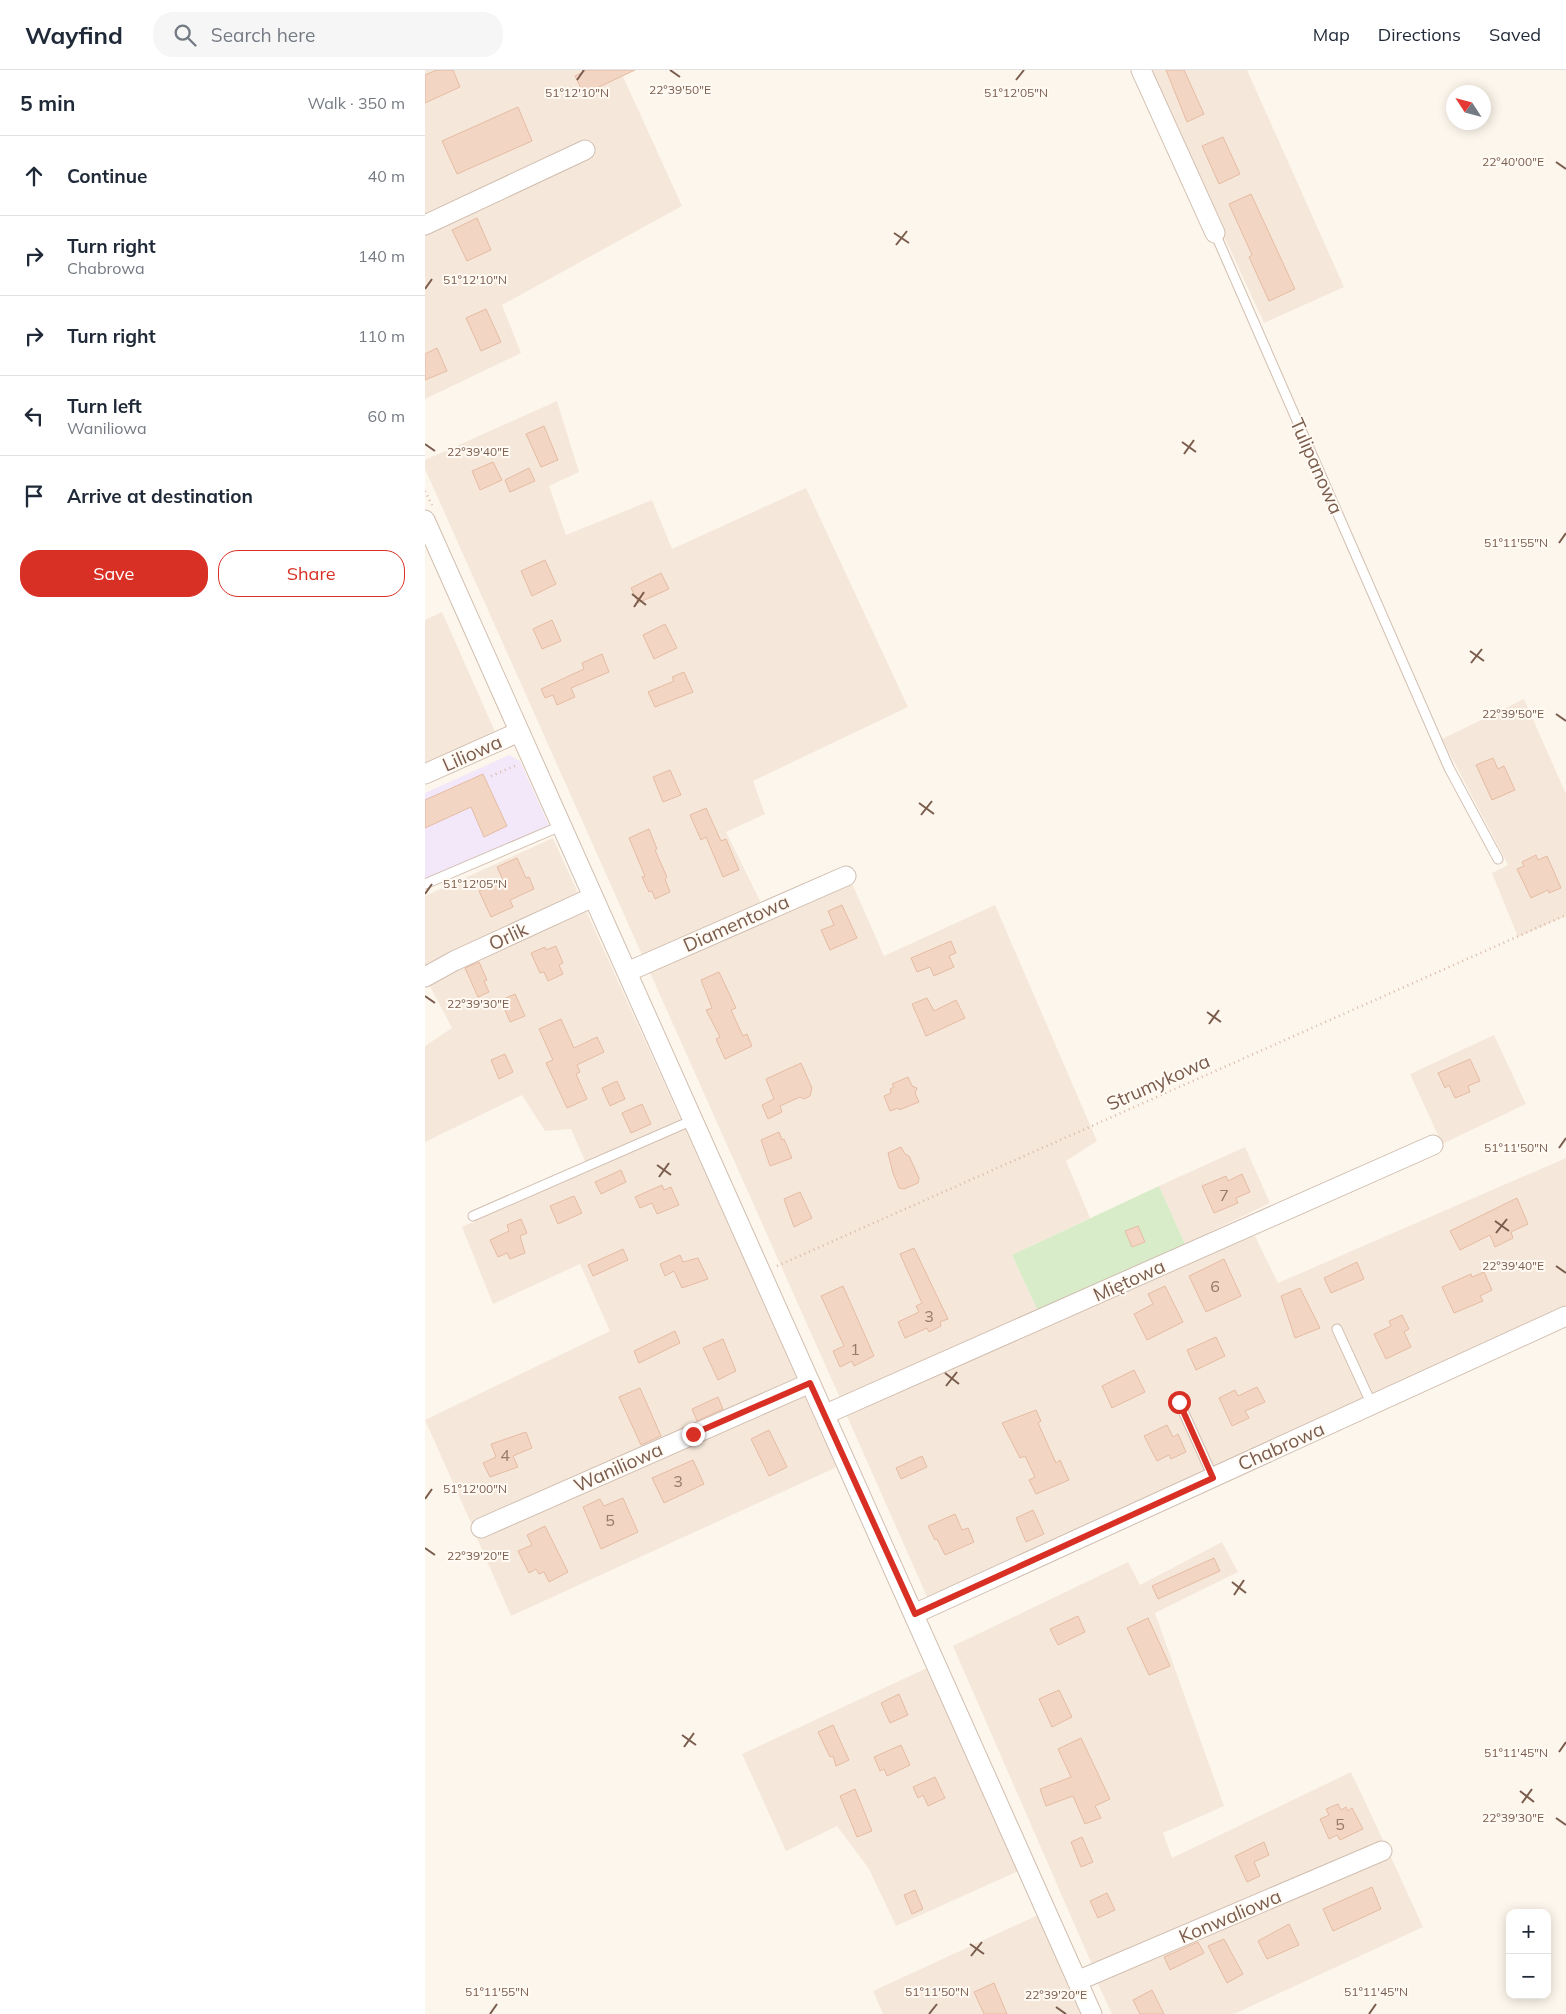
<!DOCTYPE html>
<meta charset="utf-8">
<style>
body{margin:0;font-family:Mulish,sans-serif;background:#f6f6f7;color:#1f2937}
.controls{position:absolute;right:15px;bottom:15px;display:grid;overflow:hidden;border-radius:10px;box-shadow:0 2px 12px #0003}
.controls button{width:45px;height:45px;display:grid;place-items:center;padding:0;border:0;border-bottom:1px solid #e0e1e3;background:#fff;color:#1f2937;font:25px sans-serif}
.compass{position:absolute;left:1021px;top:15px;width:45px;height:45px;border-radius:50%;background:#fff;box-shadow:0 2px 12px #0003;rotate:306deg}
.stop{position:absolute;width:15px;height:15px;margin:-11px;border:4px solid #d93025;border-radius:50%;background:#fff}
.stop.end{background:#d93025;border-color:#fff;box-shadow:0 1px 5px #0008}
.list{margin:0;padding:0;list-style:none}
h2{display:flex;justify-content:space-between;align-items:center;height:65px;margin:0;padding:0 20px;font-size:21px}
h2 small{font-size:16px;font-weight:400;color:#747a83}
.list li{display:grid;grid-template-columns:32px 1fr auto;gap:15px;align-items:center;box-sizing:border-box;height:80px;padding:0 20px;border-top:1px solid #e0e1e3}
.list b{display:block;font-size:19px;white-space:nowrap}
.list p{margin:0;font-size:16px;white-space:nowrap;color:#747a83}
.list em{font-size:16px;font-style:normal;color:#747a83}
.actions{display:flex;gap:10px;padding:15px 20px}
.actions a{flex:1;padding:11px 0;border:1px solid #d93025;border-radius:20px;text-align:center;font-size:18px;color:#d93025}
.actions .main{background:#d93025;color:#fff}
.icon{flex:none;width:28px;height:28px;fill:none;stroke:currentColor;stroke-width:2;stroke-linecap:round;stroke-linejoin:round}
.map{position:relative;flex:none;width:1141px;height:1944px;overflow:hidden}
header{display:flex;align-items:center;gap:30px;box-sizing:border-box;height:70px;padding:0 25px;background:#fff;border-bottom:1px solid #e0e1e3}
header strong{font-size:24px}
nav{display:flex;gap:28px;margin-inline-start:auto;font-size:18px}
.search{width:350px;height:45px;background:#f6f6f7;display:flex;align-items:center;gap:12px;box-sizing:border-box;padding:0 18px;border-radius:20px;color:#747a83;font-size:19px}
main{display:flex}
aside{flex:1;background:#fff}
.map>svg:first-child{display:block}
.residential{fill:#f5e8da}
.education{fill:#f3e8fa}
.green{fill:#d8ecc9}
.building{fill:#f3d5c3;stroke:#e6bba3}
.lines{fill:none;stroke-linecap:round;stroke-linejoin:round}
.service-casing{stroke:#d1beb0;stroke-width:11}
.minor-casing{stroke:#d1beb0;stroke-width:21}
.path{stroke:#d9b8a5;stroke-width:2.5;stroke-dasharray:1 4;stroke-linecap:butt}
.service{stroke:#fff;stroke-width:9}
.minor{stroke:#fff;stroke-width:19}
.route{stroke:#d93025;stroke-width:6}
.ticks{fill:none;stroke:#7a5c4d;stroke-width:2}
.labels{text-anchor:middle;stroke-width:4;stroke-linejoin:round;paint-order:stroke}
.number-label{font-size:16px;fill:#987a6a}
.street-label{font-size:19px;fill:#7a5c4d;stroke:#fffaf3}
.ticks-label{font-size:12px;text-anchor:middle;fill:#7a5c4d;stroke:#fffaf3;stroke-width:4;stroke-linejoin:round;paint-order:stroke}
</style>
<header>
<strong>Wayfind</strong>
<div class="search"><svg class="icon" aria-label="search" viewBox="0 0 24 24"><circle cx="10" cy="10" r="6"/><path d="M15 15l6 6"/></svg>Search here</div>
<nav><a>Map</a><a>Directions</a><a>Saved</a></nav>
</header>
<main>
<aside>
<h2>5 min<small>Walk · 350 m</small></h2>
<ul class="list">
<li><svg class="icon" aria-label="ahead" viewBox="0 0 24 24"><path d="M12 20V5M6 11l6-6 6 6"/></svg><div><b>Continue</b></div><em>40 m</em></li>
<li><svg class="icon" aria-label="right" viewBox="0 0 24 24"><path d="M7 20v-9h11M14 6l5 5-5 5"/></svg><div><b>Turn right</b><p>Chabrowa</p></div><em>140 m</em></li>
<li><svg class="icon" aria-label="right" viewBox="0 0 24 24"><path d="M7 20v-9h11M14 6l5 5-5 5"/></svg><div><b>Turn right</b></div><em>110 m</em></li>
<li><svg class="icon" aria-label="left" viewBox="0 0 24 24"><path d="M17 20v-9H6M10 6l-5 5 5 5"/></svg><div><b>Turn left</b><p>Waniliowa</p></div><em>60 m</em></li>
<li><svg class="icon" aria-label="arrive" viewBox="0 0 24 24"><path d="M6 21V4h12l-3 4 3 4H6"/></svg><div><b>Arrive at destination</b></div></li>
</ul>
<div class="actions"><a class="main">Save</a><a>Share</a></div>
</aside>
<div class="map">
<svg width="1141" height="1944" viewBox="0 0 1141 1944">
<rect width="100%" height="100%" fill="#fdf6ec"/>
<!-- residential -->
<path class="residential" d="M 0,0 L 195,0 L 257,136 L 77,235 L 96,283 L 0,329 Z
M 722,0 L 822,0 L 919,217 L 839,253 Z
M 132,331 L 154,402 L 124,416 L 141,465 L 227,430 L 247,479 L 381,418 L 483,637 L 328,711 L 340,744 L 301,762 L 336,833 L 422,802 L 459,886 L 570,835 L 672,1071 L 641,1091 L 665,1148 L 587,1185 L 614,1243 L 415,1328 L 0,399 L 0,390 Z
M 17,542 L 71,664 L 0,696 L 0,550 Z
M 1099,629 L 1141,724 L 1141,846 L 1093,867 L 1067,803 L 1083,795 L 1017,669 Z
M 128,768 L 373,1308 L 46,1453 L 0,1350 L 185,1261 L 155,1194 L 68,1234 L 37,1157 L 164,1100 L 146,1059 L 120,1061 L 97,1025 L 0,1072 L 0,976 L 27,958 L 0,907 L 0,826 Z
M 1069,965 L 1101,1034 L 1017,1074 L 985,1004 Z
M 820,1077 L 845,1133 L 760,1174 L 734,1116 Z
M 1141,1088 L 1141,1241 L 503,1529 L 422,1346 L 828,1162 L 853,1213 Z
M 379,1325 L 412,1397 L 86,1546 L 52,1468 Z
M 797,1472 L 813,1502 L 730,1543 L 799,1736 L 738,1763 L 747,1788 L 926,1702 L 958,1770 L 668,1897 L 528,1576 L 703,1492 L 715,1515 Z
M 502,1598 L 596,1800 L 471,1856 L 444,1799 L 412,1756 L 361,1781 L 317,1684 Z
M 965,1785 L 998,1857 L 809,1944 L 687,1944 L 672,1912 Z
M 613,1845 L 656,1944 L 458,1944 L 448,1921 Z"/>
<!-- education -->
<path class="education" d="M 84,685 L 95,691 L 127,762 L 0,819 L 0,723 Z"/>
<!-- green -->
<path class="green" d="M 734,1116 L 760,1174 L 614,1243 L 587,1185 Z"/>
<!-- building -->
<path class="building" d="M 12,0 L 28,0 L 35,17 L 0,33 L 0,5 Z
M 162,0 L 210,0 L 159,24 L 150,6 Z
M 741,0 L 759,0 L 779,44 L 762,52 Z
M 93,37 L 107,71 L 32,104 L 17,71 Z
M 798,67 L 815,104 L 794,114 L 777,76 Z
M 826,124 L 870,219 L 844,231 L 824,187 L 827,185 L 804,134 Z
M 52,148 L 66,180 L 42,191 L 27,160 Z
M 61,239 L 76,272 L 56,281 L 41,248 Z
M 12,278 L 22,301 L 0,310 L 0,284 Z
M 119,356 L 133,390 L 116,397 L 101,364 Z
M 68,392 L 77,410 L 55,420 L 47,401 Z
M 104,398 L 110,411 L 85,422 L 80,410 Z
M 120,490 L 131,514 L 107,526 L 96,501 Z
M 236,503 L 244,519 L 213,533 L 206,518 Z
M 127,550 L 136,571 L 117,579 L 108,559 Z
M 240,554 L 252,578 L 229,589 L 218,565 Z
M 177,584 L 184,602 L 146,618 L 150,627 L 132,635 L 128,625 L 120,628 L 116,619 L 159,599 L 157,593 Z
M 259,602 L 268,622 L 230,637 L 223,622 L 249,611 L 247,607 Z
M 1068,688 L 1073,699 L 1079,696 L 1090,720 L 1067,730 L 1051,695 Z
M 245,700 L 256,725 L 238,732 L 228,707 Z
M 58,704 L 82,756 L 59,767 L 46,737 L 0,758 L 0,730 Z
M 281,738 L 296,771 L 301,769 L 314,800 L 298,807 L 281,767 L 276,770 L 265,745 Z
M 224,759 L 232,779 L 230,780 L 242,807 L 240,809 L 245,822 L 230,829 L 227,821 L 224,822 L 217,807 L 220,806 L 204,768 Z
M 1111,785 L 1113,790 L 1122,786 L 1136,818 L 1124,823 L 1123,820 L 1106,828 L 1092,799 L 1099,796 L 1097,792 Z
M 92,788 L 101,808 L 104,807 L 109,819 L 85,830 L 88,837 L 66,847 L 54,821 L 78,810 L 72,797 Z
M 417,835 L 432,868 L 405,880 L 396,860 L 409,855 L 403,841 Z
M 526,871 L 531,883 L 524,886 L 529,897 L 509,906 L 505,897 L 492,902 L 486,888 Z
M 131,876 L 138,893 L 134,895 L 138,904 L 123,911 L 119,902 L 115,903 L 106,883 L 120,877 L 121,880 Z
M 54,892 L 62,910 L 59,911 L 64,922 L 53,927 L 40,898 Z
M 294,902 L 311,938 L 306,940 L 318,966 L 322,964 L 327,976 L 300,989 L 291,969 L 295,967 L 281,940 L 287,938 L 276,910 Z
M 90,924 L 100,946 L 85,952 L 76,930 Z
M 502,928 L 509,941 L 531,930 L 540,948 L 501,966 L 487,934 Z
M 136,949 L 149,978 L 172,967 L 179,982 L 152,995 L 155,1002 L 151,1004 L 162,1029 L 142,1038 L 121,993 L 128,990 L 114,959 Z
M 80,984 L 88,1002 L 74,1009 L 66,990 Z
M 1045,989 L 1055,1011 L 1043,1016 L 1045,1022 L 1030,1028 L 1024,1015 L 1020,1018 L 1013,1003 Z
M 376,993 L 387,1018 L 385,1026 L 379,1029 L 375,1027 L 355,1036 L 357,1042 L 343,1049 L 337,1035 L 349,1029 L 341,1009 Z
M 483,1007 L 487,1016 L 492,1018 L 490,1023 L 494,1032 L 474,1040 L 473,1038 L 465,1041 L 459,1026 L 466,1023 L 465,1019 L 469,1017 L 467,1014 Z
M 192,1011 L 200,1029 L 185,1036 L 177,1018 Z
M 217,1034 L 226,1054 L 206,1063 L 197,1043 Z
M 354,1062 L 357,1070 L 359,1069 L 367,1088 L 345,1096 L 336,1070 Z
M 476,1077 L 480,1084 L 484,1086 L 494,1108 L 493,1113 L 479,1119 L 474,1118 L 468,1103 L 463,1083 Z
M 196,1100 L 201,1112 L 176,1124 L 170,1112 Z
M 817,1104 L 825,1122 L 811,1128 L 813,1133 L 789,1143 L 777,1116 L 801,1106 L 803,1111 Z
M 237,1115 L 239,1120 L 246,1117 L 254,1135 L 232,1144 L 227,1133 L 215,1138 L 210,1127 Z
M 375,1122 L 387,1148 L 369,1157 L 359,1129 Z
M 149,1126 L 157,1143 L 133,1154 L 125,1136 Z
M 1092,1128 L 1103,1154 L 1086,1162 L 1088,1168 L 1070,1177 L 1065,1165 L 1035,1180 L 1025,1161 Z
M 96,1149 L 102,1163 L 95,1166 L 100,1183 L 85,1189 L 82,1183 L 73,1187 L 65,1170 L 84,1161 L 82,1155 Z
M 713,1156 L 720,1172 L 707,1177 L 700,1161 Z
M 489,1178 L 523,1249 L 515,1252 L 516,1256 L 504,1262 L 502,1258 L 480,1268 L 473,1252 L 494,1242 L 491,1236 L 497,1233 L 475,1184 Z
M 198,1179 L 203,1190 L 168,1206 L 163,1195 Z
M 255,1185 L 258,1192 L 273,1188 L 283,1209 L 257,1218 L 249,1201 L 240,1206 L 235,1194 Z
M 799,1189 L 816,1226 L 781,1242 L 764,1206 Z
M 932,1192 L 939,1209 L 906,1223 L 899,1208 Z
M 1059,1202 L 1067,1220 L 1055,1226 L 1058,1231 L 1029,1243 L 1017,1217 L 1046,1204 L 1047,1207 Z
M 418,1216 L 449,1286 L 429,1296 L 427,1291 L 415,1297 L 408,1281 L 419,1276 L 396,1226 Z
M 740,1216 L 758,1252 L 722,1270 L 709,1244 L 728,1234 L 723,1224 Z
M 875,1218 L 895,1258 L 870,1268 L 856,1226 Z
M 977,1245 L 984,1259 L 979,1262 L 986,1277 L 961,1289 L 949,1264 L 966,1256 L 964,1251 Z
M 250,1261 L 255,1273 L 214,1293 L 209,1281 Z
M 791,1267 L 800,1286 L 771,1300 L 762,1280 Z
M 298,1269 L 311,1301 L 293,1310 L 278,1278 Z
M 709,1300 L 720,1322 L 687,1338 L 677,1316 Z
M 832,1317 L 840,1332 L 820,1341 L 824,1348 L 807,1356 L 794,1328 L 810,1320 L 813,1326 Z
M 215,1318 L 236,1366 L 216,1375 L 194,1327 Z
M 293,1327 L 298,1339 L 272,1351 L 267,1339 Z
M 611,1340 L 616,1351 L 613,1353 L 631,1393 L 635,1390 L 644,1410 L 611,1424 L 604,1410 L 610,1407 L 600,1386 L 595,1388 L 577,1353 Z
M 742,1355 L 748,1367 L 753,1364 L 761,1382 L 746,1389 L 744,1385 L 732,1391 L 719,1366 Z
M 344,1360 L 362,1397 L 344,1406 L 326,1369 Z
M 101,1362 L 107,1378 L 88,1386 L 93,1397 L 65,1407 L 58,1393 L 71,1387 L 66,1374 Z
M 497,1386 L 502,1397 L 476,1409 L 471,1398 Z
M 268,1390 L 279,1414 L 239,1433 L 227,1408 Z
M 198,1428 L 213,1462 L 176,1479 L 158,1437 L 175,1429 L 179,1436 Z
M 608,1440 L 619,1464 L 601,1472 L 591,1448 Z
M 530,1444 L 537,1460 L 543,1458 L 549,1472 L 520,1485 L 512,1469 L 510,1470 L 503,1456 Z
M 120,1456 L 143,1502 L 124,1512 L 119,1502 L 114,1504 L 111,1499 L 104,1503 L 93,1481 L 107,1475 L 102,1465 Z
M 789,1488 L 795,1501 L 733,1529 L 727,1516 Z
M 653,1546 L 660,1562 L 633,1575 L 625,1559 Z
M 723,1548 L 745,1596 L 724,1605 L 702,1558 Z
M 634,1620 L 647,1647 L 627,1657 L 614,1629 Z
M 474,1624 L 483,1645 L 465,1653 L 456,1633 Z
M 408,1655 L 424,1690 L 411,1696 L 408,1686 L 405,1687 L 393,1662 Z
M 656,1668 L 685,1729 L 670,1736 L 676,1748 L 660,1754 L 648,1726 L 621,1736 L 615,1719 L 646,1707 L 633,1679 Z
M 476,1675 L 485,1695 L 462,1706 L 459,1699 L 455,1701 L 449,1687 Z
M 510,1707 L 520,1728 L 503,1736 L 498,1725 L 493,1728 L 488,1717 Z
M 430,1719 L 447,1761 L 432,1767 L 415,1726 Z
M 913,1734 L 916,1740 L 921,1737 L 923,1741 L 927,1738 L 938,1759 L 915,1770 L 912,1765 L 904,1769 L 895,1749 L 904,1745 L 901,1739 Z
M 657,1767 L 668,1792 L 656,1797 L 646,1772 Z
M 839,1772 L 844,1785 L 829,1792 L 835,1806 L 822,1812 L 810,1786 Z
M 947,1817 L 956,1839 L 908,1861 L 898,1839 Z
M 490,1820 L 498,1839 L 487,1844 L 479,1825 Z
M 682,1823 L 690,1840 L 673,1848 L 665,1831 Z
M 864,1854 L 874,1875 L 842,1889 L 833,1871 Z
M 799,1869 L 818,1904 L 802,1913 L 783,1876 Z
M 773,1872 L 779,1883 L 745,1900 L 739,1887 Z
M 569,1913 L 582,1944 L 559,1944 L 549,1922 Z
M 727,1920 L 739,1944 L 715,1944 L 708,1930 Z"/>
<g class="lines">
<!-- service casing -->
<g class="service-casing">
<path id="service" d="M 790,163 L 1024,698 L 1073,789
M 0,814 L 136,756
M 48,1146 L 268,1050
M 912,1259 L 947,1335
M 754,1332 L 788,1407"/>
</g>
<!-- minor casing -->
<g class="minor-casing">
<path id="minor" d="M 716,0 L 790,163
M 0,155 L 160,80
M 0,450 L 667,1944
M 0,704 L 94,662
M 202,902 L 421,806
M 0,907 L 29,891 L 168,827
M 401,1344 L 1008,1075
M 56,1458 L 385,1313
M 489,1544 L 1141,1246
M 652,1911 L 957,1781"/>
</g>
<!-- path -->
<path class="path" d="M 0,421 L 7,435
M 66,706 L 92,695
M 352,1196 L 1141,845"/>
<!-- service -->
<use href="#service" class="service"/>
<!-- minor -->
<use href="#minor" class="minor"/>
</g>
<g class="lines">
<!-- route -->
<path class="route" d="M 268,1364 L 385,1313 L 490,1544 L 788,1408 L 754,1332"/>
</g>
<!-- ticks -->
<path class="ticks" d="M 245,0 L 255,7M 152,10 L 159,0M 591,10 L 599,0M 1131,92 L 1141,99M 469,163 L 484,173M 471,175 L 482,161M 0,219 L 7,209M 757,372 L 771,382M 0,374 L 10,381M 759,384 L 769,370M 1134,473 L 1141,463M 207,524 L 221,535M 209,537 L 219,522M 1045,581 L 1059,591M 1046,593 L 1057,579M 1131,644 L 1141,651M 494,733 L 509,744M 496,745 L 507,731M 0,824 L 7,814M 0,926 L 10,933M 782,942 L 796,952M 784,954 L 794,940M 1134,1078 L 1141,1068M 232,1095 L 246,1105M 234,1107 L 244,1093M 1070,1151 L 1084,1161M 1071,1163 L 1082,1149M 1131,1196 L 1141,1203M 520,1303 L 534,1314M 521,1316 L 532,1302M 0,1429 L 7,1419M 0,1478 L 10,1485M 807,1512 L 821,1523M 809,1525 L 819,1510M 257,1665 L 271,1675M 259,1677 L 269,1663M 1134,1682 L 1141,1672M 1095,1721 L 1109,1732M 1097,1733 L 1107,1719M 1131,1748 L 1141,1755M 545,1874 L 559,1884M 546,1886 L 557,1872M 631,1937 L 641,1944M 65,1944 L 72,1934M 504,1944 L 512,1934M 944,1944 L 951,1934"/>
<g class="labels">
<!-- number labels -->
<g class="number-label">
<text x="799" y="1131">7</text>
<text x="790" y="1222">6</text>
<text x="504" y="1252">3</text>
<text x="430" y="1285">1</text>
<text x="80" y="1391">4</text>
<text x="253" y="1417">3</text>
<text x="185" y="1456">5</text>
<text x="915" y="1760">5</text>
</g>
<!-- street labels -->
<g class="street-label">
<text transform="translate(892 396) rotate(66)" y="7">Tulipanowa</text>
<text transform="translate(47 683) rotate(-24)" y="7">Liliowa</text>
<text transform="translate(311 853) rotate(-24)" y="7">Diamentowa</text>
<text transform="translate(83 866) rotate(-25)" y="7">Orlik</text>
<text transform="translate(733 1012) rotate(-24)" y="7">Strumykowa</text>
<text transform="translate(704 1210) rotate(-24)" y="7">Miętowa</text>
<text transform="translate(856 1376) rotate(-24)" y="7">Chabrowa</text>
<text transform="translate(193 1397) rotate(-24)" y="7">Waniliowa</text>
<text transform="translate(805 1846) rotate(-23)" y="7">Konwaliowa</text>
</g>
</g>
<g class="ticks-label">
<text x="255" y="24">22°39'50"E</text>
<text x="152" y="27">51°12'10"N</text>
<text x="591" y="27">51°12'05"N</text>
<text x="1088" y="96">22°40'00"E</text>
<text x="50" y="214">51°12'10"N</text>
<text x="53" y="386">22°39'40"E</text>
<text x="1091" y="477">51°11'55"N</text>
<text x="1088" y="648">22°39'50"E</text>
<text x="50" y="818">51°12'05"N</text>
<text x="53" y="938">22°39'30"E</text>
<text x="1091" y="1082">51°11'50"N</text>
<text x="1088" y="1200">22°39'40"E</text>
<text x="50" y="1423">51°12'00"N</text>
<text x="53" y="1490">22°39'20"E</text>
<text x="1091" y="1687">51°11'45"N</text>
<text x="1088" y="1752">22°39'30"E</text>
<text x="72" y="1926">51°11'55"N</text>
<text x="512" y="1926">51°11'50"N</text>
<text x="951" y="1926">51°11'45"N</text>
<text x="631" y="1929">22°39'20"E</text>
</g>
</svg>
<div class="controls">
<button>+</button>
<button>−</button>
</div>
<svg class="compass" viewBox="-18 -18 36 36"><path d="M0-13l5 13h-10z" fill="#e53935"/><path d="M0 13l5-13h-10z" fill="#747a83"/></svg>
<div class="stop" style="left:754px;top:1332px"></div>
<div class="stop end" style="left:268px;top:1364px"></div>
</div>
</main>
